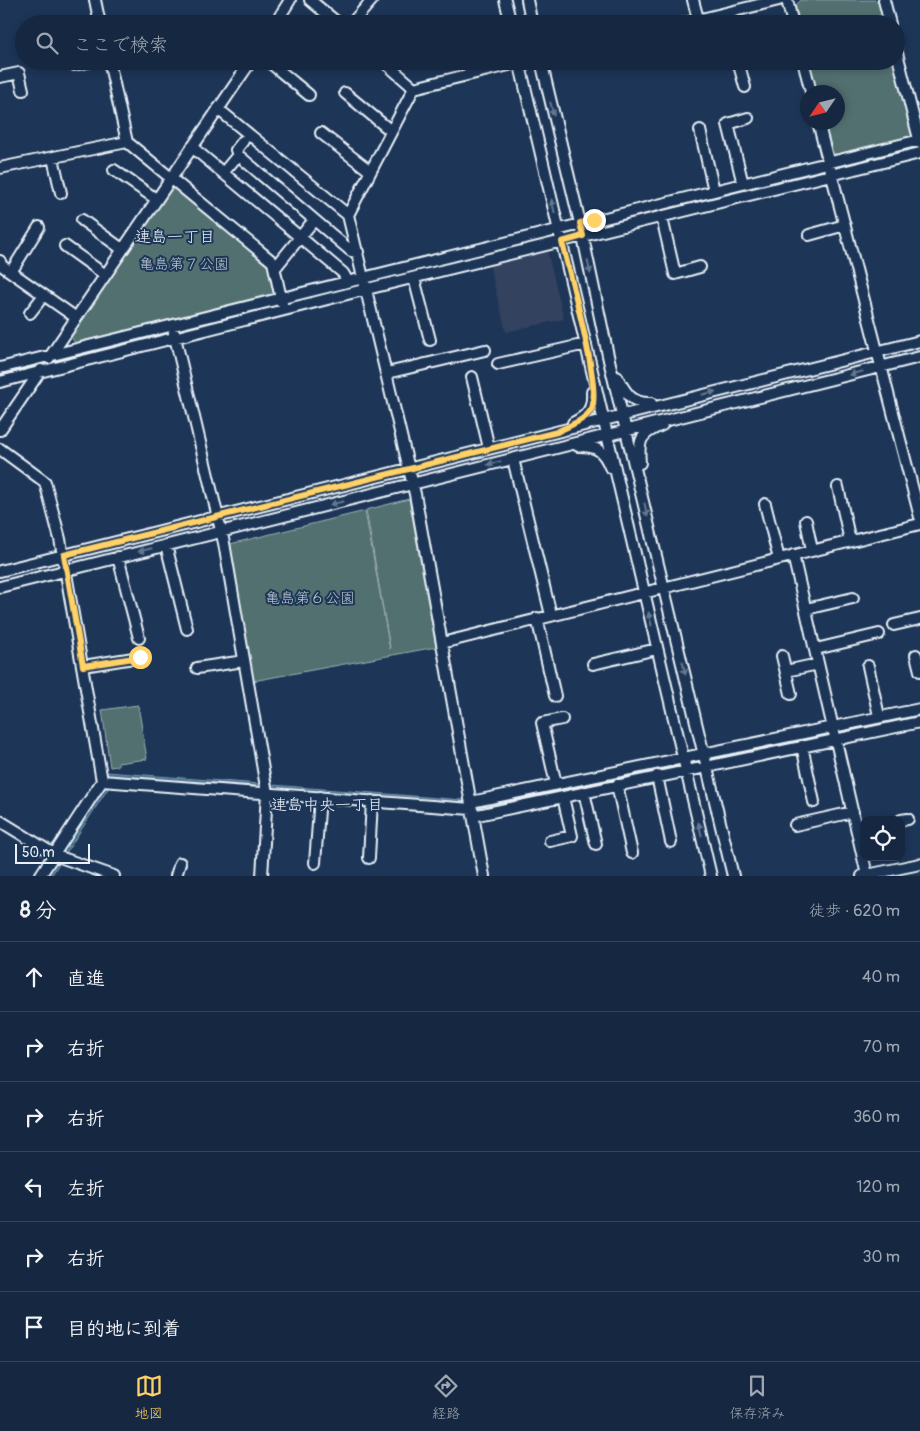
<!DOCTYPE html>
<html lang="ja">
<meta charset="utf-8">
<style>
body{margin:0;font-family:Pangolin,"Klee One",sans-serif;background:#1f3048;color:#f1f3f6}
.controls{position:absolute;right:15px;bottom:15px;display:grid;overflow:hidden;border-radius:10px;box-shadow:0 2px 8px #0003}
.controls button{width:45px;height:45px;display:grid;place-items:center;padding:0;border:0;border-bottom:1px solid #35445a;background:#162841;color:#f1f3f6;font:25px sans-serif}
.compass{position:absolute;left:800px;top:85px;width:45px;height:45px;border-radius:50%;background:#162841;box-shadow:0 2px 8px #0003;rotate:235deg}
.scale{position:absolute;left:15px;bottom:12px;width:75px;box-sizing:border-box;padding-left:5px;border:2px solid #e8f1f8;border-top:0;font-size:14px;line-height:18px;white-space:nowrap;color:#e8f1f8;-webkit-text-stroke:4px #1d3557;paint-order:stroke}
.stop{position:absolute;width:15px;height:15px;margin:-11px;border:4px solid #ffd166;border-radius:50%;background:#fff}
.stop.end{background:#ffd166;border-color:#fff;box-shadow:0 1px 5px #0008}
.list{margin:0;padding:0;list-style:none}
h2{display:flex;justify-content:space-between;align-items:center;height:65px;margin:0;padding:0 20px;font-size:21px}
h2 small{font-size:16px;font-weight:400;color:#9ea6b1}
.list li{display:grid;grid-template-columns:32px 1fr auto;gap:15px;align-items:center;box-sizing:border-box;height:70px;padding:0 20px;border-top:1px solid #35445a}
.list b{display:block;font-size:19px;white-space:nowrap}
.list em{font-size:16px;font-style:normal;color:#9ea6b1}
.icon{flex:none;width:28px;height:28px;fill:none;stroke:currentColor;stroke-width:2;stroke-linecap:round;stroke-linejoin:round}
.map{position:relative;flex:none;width:920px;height:876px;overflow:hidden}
.search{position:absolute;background:#162841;box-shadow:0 2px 8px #0003;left:15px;right:15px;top:15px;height:55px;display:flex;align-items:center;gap:12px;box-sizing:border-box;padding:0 18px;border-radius:28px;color:#9ea6b1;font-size:19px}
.sheet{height:485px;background:#162841}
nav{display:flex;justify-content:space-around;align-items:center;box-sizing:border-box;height:70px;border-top:1px solid #35445a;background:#162841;font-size:14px;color:#9ea6b1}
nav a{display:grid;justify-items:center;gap:2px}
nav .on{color:#ffd166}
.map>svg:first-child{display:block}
.built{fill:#32435e}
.green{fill:#52706f;stroke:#9db0b4}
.water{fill:#3e6885;stroke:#829fb3}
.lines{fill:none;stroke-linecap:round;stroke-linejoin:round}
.minor-casing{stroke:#e8f1f8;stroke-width:14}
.minor{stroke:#1d3557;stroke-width:10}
.oneway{fill:#64778f}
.route{stroke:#ffd166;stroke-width:6}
.labels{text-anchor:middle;stroke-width:4;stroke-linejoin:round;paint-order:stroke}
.park-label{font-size:15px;fill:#b4c4c8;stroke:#1d3557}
.neighbourhood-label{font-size:16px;fill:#e8f1f8;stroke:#1d3557}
</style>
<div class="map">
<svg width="920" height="876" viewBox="0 0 920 876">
<rect width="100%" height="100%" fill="#1d3557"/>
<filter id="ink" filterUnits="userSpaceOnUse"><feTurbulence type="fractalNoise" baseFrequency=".02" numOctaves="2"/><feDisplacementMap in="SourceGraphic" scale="10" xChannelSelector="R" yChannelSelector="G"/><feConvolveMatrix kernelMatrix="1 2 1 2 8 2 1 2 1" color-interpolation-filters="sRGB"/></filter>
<g filter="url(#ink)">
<!-- built -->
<path class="built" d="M 547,250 L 564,319 L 506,332 L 489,264 Z"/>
<!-- green -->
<path class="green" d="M 801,0 L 880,0 L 886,24 L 800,24 L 795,6 Z
M 809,61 L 896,61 L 914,131 L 912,137 L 837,155 L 832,152 L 824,123 L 838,122 L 838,92 L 817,92 Z
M 177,189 L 267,263 L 273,292 L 271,295 L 75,343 L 71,337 L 171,190 Z
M 409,499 L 436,647 L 253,681 L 230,544 L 365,511 L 390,649 L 366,510 Z
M 138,705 L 147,759 L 118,763 L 118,766 L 110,767 L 102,710 Z"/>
<!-- water -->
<path class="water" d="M 920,143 L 920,148 L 599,228 L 598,224 Z
M 543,236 L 545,241 L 80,357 L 78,353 Z
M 920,713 L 920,718 L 724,759 L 723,755 Z
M 668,766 L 668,770 L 478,808 L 477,804 Z
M 106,772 L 463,800 L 464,804 L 107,776 Z
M 105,786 L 109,787 L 51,876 L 45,876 Z"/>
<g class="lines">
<!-- minor casing -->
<g class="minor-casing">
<path id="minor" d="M 95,0 L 100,24
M 310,0 L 339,24
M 505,0 L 511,24
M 527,0 L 532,24
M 693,0 L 698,19
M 787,0 L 793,24
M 884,0 L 890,24
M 275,24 L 290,0
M 351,24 L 372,0
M 681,24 L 779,0
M 896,49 L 920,143
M 109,61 L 127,142 L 273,262 L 282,303
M 268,61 L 309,95
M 383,61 L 414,88
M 519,61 L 711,876
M 541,61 L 580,223 L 609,360 L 733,876
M 738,61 L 745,87
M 803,61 L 811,92
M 74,65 L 93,61
M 0,77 L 19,73 L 23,90
M 345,93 L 391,131
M 218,109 L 348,215 L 415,494 L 484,876
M 818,122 L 920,517
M 700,130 L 714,191
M 321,133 L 370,171
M 192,147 L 343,273 L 347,280
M 238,155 L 351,251 L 358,252
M 53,158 L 61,193
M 0,168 L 127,142
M 114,170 L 156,199
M 223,173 L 238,155 L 236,150 L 243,141
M 743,184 L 728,124 L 748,118
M 348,215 L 414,88 L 525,61
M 662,218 L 675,274 L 700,267
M 82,220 L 122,249
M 809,235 L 845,225
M 65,246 L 104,274
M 0,261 L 1,265 L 75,317
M 275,268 L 314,220
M 11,272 L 39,227
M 414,278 L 430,340
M 30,313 L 44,295
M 174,333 L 224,543 L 267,793 L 262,876
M 49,358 L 251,61
M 498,364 L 586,344
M 0,368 L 920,140
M 387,373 L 485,350
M 472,377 L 489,448
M 617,377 C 626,393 631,404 651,403
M 0,382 L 367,289 L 920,153
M 573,423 C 588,415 593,409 592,392
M 0,430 L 41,370
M 578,446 C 597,446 603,450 610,467
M 0,449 L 45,482 L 60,539 L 102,781 L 40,876
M 513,459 L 551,615
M 640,463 C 638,440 640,434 662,425
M 838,487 L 850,541
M 765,504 L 779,559
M 806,521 L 812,550
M 166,545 L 187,629
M 793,555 L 867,875
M 118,557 L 139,638
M 0,571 L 920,341
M 0,587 L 920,357
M 806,609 L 853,598
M 537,618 L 555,696
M 894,625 L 920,619
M 442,643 L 920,524
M 816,649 L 879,634
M 916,655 L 920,671
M 782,656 L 791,694
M 593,664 L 657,649
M 83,666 L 140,657
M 868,666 L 879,716
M 197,668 L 244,661
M 786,671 L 818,664
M 802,746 L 814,802
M 657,776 L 671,842
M 102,781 L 471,809
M 556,784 L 542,723 L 562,719
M 617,785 L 632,853
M 584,792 L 596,844
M 471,802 L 920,709
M 473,816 L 920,722
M 901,820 L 908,819
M 0,821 L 57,856 L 114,876
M 795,825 L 853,812
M 550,841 L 572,836 L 563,797
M 369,858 L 372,801
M 315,863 L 320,797
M 176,876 L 180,863
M 862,876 L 920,864"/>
</g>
<!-- minor -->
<use href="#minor" class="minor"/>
</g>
<!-- one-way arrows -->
<defs><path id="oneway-solid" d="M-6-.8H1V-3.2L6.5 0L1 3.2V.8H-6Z" transform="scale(1.25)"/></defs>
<g class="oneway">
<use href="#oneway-solid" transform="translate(552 109) rotate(76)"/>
<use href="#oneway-solid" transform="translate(553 206) rotate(-103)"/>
<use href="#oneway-solid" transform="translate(589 267) rotate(78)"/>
<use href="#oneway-solid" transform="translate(856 373) rotate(166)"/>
<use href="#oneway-solid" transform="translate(709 393) rotate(-14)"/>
<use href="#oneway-solid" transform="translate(494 463) rotate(166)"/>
<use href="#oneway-solid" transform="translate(337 503) rotate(166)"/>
<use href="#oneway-solid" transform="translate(646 510) rotate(77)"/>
<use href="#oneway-solid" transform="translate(145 550) rotate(166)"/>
<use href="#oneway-solid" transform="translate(650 619) rotate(-103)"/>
<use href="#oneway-solid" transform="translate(684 668) rotate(77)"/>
<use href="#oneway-solid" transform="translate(700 829) rotate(-103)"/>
</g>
</g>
<g class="lines" filter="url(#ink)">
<!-- route -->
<path class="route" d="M 140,657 L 83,666 L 64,555 L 557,432 C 568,426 587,420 592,408 C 601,385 569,272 562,242 L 583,236 L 580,223 L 594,220"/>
</g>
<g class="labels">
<!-- park labels -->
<g class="park-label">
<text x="184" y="269">亀島第７公園</text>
<text x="310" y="603">亀島第６公園</text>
</g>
<!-- neighbourhood labels -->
<g class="neighbourhood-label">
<text x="175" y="242">連島一丁目</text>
<text x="327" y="810">連島中央一丁目</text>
</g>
</g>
</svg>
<div class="controls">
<button><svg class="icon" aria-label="locate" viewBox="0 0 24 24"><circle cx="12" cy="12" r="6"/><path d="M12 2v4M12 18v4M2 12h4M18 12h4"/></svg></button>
</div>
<svg class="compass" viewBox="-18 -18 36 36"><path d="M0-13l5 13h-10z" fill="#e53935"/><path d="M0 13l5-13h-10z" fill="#9ea6b1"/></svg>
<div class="scale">50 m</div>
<div class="stop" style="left:140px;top:657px"></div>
<div class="stop end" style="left:594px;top:220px"></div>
<div class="search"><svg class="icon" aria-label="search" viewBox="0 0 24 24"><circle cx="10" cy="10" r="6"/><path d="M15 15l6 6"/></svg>ここで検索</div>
</div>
<section class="sheet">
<h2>8 分<small>徒歩 · 620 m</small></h2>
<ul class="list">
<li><svg class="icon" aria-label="ahead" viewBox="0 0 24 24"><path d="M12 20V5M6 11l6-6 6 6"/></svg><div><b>直進</b></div><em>40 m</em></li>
<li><svg class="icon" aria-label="right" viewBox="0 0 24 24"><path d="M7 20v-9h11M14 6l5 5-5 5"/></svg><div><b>右折</b></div><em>70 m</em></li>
<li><svg class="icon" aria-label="right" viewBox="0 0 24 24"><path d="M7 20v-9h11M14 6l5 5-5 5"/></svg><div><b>右折</b></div><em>360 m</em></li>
<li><svg class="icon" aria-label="left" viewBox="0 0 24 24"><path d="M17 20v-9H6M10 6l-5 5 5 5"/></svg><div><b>左折</b></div><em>120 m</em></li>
<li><svg class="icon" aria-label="right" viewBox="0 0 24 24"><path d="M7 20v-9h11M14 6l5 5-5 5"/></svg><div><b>右折</b></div><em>30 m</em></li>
<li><svg class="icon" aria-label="arrive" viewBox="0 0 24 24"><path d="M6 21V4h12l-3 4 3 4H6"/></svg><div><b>目的地に到着</b></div></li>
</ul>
</section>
<nav>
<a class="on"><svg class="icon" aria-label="map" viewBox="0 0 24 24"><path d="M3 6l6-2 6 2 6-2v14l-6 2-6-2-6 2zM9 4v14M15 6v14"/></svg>地図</a>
<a><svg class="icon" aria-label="directions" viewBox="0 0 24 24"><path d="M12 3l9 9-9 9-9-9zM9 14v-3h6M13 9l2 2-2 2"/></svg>経路</a>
<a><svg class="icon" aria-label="saved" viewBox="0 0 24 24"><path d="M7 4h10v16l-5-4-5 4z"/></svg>保存済み</a>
</nav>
